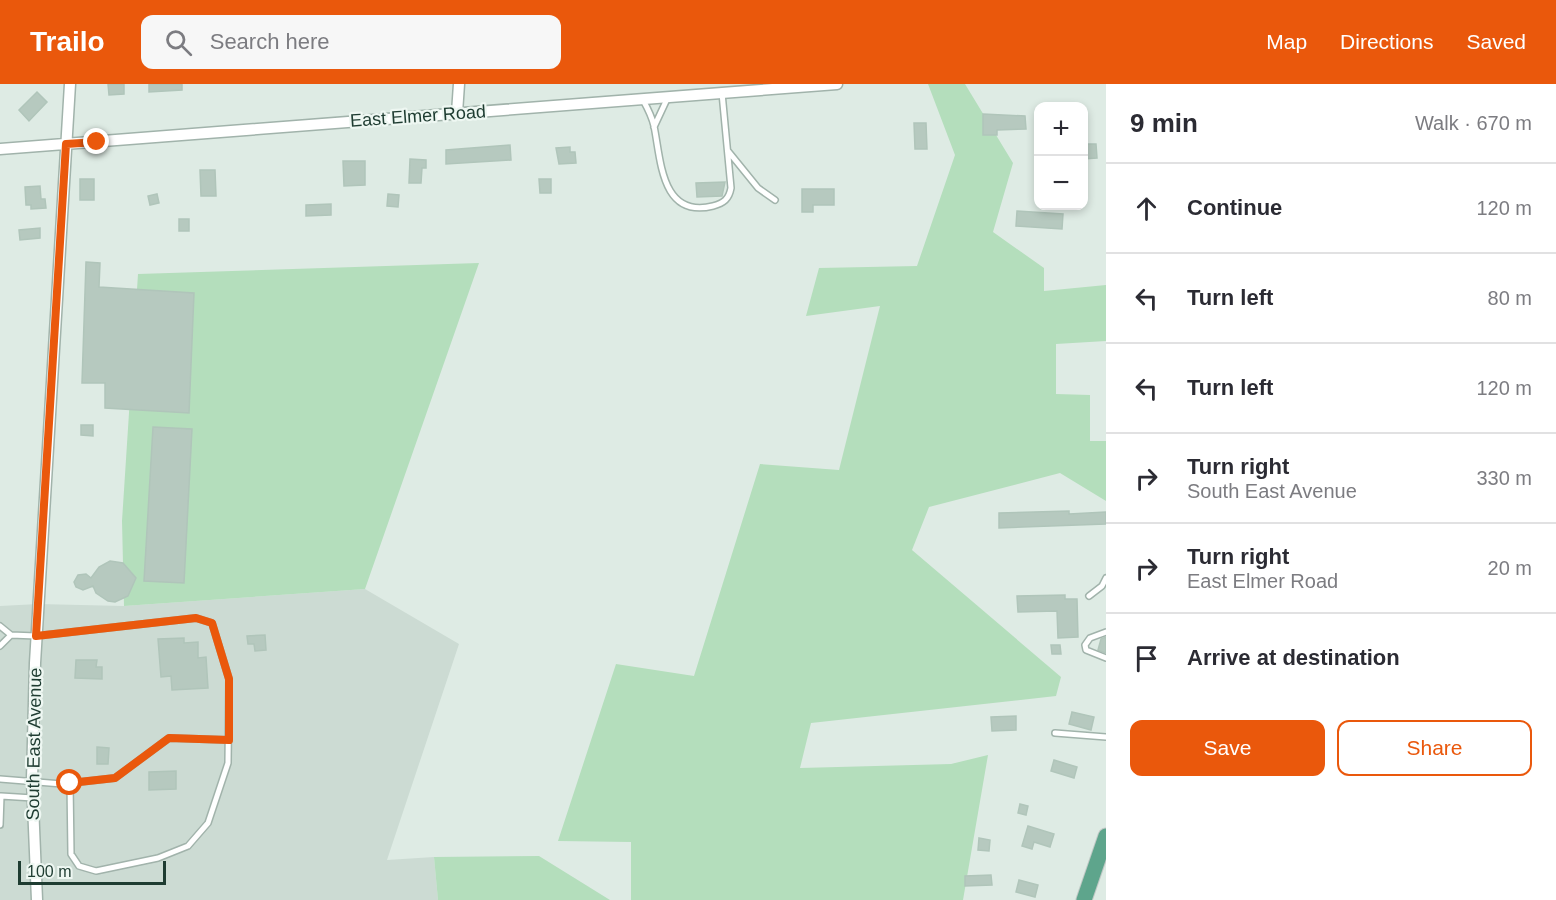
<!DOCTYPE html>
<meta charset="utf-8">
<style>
body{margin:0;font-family:Arial,sans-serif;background:#f7f7f7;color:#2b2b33}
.controls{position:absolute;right:18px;top:18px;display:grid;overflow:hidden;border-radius:12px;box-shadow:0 3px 9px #0003}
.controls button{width:54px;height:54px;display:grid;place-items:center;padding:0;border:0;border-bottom:2px solid #e1e1e2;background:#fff;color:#2b2b33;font:30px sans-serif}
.scale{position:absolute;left:18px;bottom:15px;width:148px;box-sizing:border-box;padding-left:6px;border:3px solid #1e3c31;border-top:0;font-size:16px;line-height:21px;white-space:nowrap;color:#1e3c31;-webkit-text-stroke:4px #eef7f2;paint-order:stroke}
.stop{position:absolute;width:18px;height:18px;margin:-14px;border:4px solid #ea580c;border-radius:50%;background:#fff}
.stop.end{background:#ea580c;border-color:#fff;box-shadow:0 2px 6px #0008}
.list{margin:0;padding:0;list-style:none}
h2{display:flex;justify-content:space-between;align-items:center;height:78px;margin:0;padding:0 24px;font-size:26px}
h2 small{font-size:20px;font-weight:400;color:#7c7c81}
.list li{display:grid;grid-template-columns:39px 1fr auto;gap:18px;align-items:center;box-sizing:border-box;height:90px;padding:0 24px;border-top:2px solid #e1e1e2}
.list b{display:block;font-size:22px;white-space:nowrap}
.list p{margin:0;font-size:20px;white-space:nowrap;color:#7c7c81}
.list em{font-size:20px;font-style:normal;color:#7c7c81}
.actions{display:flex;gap:12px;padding:18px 24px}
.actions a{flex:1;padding:14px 0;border:2px solid #ea580c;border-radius:12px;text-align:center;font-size:21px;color:#ea580c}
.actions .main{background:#ea580c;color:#fff}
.icon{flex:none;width:33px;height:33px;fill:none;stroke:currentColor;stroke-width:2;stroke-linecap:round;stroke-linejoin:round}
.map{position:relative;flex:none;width:1106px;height:816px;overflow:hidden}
header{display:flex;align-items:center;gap:36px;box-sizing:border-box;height:84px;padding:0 30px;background:#ea580c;color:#fff}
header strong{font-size:28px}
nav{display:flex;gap:33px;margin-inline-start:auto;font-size:21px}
.search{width:420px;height:54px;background:#f7f7f7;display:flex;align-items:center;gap:15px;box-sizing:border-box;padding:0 21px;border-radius:12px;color:#7c7c81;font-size:22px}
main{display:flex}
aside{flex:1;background:#fff}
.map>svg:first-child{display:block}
.built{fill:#ccdbd3}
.green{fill:#b4debc}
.building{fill:#b6c9bf;stroke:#b0c5ba;stroke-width:1.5}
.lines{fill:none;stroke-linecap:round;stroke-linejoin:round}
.lane-casing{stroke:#a1b3ab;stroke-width:8}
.street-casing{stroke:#a1b3ab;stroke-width:13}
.primary-casing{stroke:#c0c8c5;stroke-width:17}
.lane{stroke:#fff;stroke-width:5}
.street{stroke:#fff;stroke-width:10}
.primary{stroke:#5ea58c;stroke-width:15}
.route{stroke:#ea580c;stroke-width:8}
.labels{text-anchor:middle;stroke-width:4.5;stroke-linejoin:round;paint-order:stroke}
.street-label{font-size:18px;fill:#1e3c31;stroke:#eef7f2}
</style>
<header>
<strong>Trailo</strong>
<div class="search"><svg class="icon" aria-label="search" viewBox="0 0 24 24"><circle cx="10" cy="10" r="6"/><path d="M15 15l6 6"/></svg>Search here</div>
<nav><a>Map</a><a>Directions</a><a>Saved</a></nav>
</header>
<main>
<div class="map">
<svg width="1106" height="816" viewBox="0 0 1106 816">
<rect width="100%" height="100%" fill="#deebe4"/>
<!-- built -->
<path class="built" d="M 365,505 L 459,560 L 387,776 L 434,773 L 438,816 L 0,816 L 0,522 L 38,520 L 124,522 Z"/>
<!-- green -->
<path class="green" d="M 928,0 L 965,0 L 1013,79 L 993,148 L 1044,184 L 1044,207 L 1106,201 L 1106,257 L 1056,260 L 1056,310 L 1090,311 L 1090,357 L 1106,357 L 1106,417 L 1060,389 L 929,423 L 912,466 L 1061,593 L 1056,612 L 811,639 L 800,684 L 951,680 L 988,671 L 963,816 L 631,816 L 631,758 L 558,757 L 616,580 L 694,592 L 760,380 L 839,386 L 880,222 L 806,232 L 819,184 L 917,182 L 955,71 Z
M 479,179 L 365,505 L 124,522 L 122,437 L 138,190 Z
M 539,772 L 610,816 L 438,816 L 434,773 Z"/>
<!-- building -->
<path class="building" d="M 108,0 L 124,0 L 124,10 L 109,11 Z
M 149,0 L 182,0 L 182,6 L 149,8 Z
M 37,8 L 47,18 L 29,37 L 19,26 Z
M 983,30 L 1025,32 L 1026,45 L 997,46 L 997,51 L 983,51 Z
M 914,39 L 926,39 L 927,65 L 915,65 Z
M 1083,60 L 1096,60 L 1097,74 L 1083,75 Z
M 510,61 L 511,76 L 446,80 L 446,66 Z
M 570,63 L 570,68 L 575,68 L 576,79 L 559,80 L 556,64 Z
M 410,75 L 426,76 L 426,84 L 422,84 L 421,99 L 409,99 Z
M 343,77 L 365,77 L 365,101 L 344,102 Z
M 200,86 L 215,86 L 216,112 L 201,112 Z
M 80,95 L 94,95 L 94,116 L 80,116 Z
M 539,95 L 551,95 L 551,109 L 540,109 Z
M 725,98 L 722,112 L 697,113 L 696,99 Z
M 40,102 L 41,115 L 45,115 L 46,124 L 31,125 L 31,121 L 26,121 L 25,103 Z
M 802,105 L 834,105 L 834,121 L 813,121 L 813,128 L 802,128 Z
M 157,110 L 159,119 L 150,121 L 148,112 Z
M 388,110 L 399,111 L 398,123 L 387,122 Z
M 331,120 L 331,131 L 306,132 L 306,121 Z
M 1017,127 L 1063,130 L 1062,145 L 1016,142 Z
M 179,135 L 189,135 L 189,147 L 179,147 Z
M 40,144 L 40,154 L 20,156 L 19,146 Z
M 86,178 L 100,179 L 99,203 L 194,209 L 189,329 L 105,324 L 105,299 L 82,299 Z
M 81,341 L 93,341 L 93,352 L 81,351 Z
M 153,343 L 192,345 L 184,499 L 144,497 Z
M 1069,427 L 1069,430 L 1106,428 L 1106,440 L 999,444 L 999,429 Z
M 110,477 L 123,479 L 136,494 L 128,512 L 115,518 L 108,517 L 96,509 L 93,502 L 83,506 L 76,503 L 74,498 L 78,491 L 86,490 L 91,494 L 99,483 Z
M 1065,511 L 1065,515 L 1077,515 L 1078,553 L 1058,554 L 1057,527 L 1018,528 L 1017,512 Z
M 265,551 L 266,566 L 255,567 L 254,560 L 248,560 L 247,552 Z
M 1106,553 L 1106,569 L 1098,566 L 1101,555 Z
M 184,554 L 184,559 L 198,558 L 198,574 L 206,573 L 208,604 L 172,606 L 171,592 L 161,593 L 158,555 Z
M 1051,561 L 1060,561 L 1061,570 L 1052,570 Z
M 76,576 L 97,576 L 96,583 L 102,583 L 102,595 L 75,594 Z
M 1072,628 L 1094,633 L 1091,646 L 1069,640 Z
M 1016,632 L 1016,646 L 992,647 L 991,633 Z
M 97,663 L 109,664 L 108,680 L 97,680 Z
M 1054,676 L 1077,683 L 1074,694 L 1051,687 Z
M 176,687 L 176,705 L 149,706 L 149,688 Z
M 1020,720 L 1028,722 L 1026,731 L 1018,729 Z
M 1028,742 L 1054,750 L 1050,763 L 1034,758 L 1032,765 L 1022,762 Z
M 979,754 L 990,756 L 989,767 L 978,766 Z
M 991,791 L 992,801 L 965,802 L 965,792 Z
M 1019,796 L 1038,801 L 1035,813 L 1016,808 Z"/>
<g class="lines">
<!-- lane casing -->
<g class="lane-casing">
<path id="lane" d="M 643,16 C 648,25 652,33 654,42 C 661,76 661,135 713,122 C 724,119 729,115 731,104 L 722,9
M 654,43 L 668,13
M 728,67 L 758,104 L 775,116
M 1089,512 L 1102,502 L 1106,494
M 0,542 L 11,551 L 0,562
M 1106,548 L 1090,554 L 1085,561 L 1086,566 L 1106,574
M 11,551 L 36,552 L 196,534 L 212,539 L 229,595 L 228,679 L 208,739 L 188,762 L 158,774 L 96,787 L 79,782 L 71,770 L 70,699
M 1055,649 L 1106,653
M 0,695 L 62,700 L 115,694 L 169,654 L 229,656
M 0,741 L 1,712 L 33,714"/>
</g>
<!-- street casing -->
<g class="street-casing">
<path id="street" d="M 457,29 L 459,0
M 0,65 L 837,0
M 37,816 L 32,696 L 35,579 L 70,0"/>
</g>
<!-- primary casing -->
<g class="primary-casing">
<path id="primary" d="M 1084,816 L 1106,752"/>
</g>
<!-- lane -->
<use href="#lane" class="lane"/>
<!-- street -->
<use href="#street" class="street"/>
<!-- primary -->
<use href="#primary" class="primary"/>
</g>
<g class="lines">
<!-- route -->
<path class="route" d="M 70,699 L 115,694 L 169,654 L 229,656 L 229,595 L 212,539 L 196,534 L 36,552 L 66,60 L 97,58"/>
</g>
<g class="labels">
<!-- street labels -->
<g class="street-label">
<text transform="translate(418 32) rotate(-4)" y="6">East Elmer Road</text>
<text transform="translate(34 660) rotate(-89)" y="6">South East Avenue</text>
</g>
</g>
</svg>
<div class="controls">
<button>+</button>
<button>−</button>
</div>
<div class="scale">100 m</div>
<div class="stop" style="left:70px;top:699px"></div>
<div class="stop end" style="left:97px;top:58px"></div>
</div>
<aside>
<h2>9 min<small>Walk · 670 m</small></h2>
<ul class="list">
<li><svg class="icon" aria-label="ahead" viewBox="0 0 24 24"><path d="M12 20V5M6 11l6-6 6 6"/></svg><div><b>Continue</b></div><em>120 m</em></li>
<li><svg class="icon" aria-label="left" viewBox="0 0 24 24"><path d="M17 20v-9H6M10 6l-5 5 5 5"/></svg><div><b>Turn left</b></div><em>80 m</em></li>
<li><svg class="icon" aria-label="left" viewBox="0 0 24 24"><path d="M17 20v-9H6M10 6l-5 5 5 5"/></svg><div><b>Turn left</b></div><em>120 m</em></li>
<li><svg class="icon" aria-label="right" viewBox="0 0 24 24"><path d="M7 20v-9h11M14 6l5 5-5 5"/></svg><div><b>Turn right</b><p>South East Avenue</p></div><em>330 m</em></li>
<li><svg class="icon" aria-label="right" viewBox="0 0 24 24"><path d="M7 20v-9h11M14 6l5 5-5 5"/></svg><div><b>Turn right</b><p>East Elmer Road</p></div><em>20 m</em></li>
<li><svg class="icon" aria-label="arrive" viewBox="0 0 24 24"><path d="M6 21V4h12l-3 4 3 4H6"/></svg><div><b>Arrive at destination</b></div></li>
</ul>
<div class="actions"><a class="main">Save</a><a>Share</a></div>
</aside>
</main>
